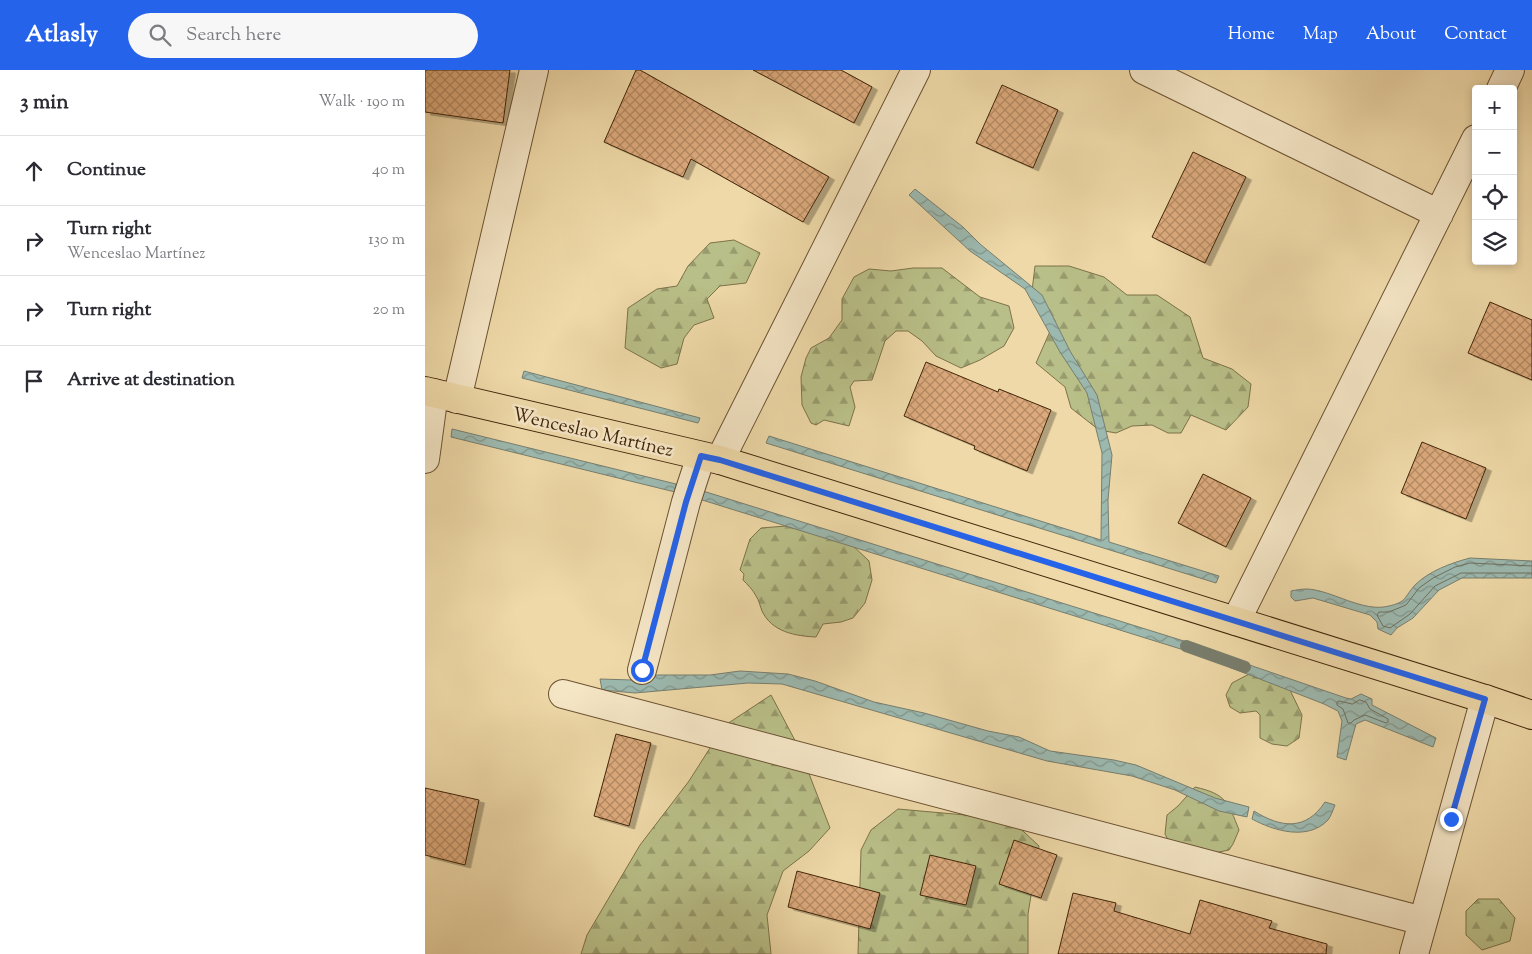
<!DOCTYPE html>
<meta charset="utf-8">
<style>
body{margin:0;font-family:"Sorts Mill Goudy",serif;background:#f7f7f7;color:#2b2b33}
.controls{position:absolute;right:15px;top:15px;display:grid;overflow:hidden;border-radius:5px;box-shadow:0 2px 8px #0003}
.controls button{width:45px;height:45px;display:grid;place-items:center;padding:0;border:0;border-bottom:1px solid #e1e1e2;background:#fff;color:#2b2b33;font:25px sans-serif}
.stop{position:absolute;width:15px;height:15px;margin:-11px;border:4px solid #2563eb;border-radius:50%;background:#fff}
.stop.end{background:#2563eb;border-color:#fff;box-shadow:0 1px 5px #0008}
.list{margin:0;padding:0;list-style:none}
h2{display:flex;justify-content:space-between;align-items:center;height:65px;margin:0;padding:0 20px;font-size:21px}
h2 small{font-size:16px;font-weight:400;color:#7c7c81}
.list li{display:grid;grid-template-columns:32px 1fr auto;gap:15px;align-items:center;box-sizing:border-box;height:70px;padding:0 20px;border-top:1px solid #e1e1e2}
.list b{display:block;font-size:19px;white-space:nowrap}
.list p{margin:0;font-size:16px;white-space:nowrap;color:#7c7c81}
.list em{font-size:16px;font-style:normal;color:#7c7c81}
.icon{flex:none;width:28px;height:28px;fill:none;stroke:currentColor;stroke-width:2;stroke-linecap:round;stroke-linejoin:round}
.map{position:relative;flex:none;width:1107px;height:884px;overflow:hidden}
header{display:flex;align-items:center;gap:30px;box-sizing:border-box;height:70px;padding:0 25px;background:#2563eb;color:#fff}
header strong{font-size:24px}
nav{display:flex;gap:28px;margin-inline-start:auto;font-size:18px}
.search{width:350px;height:45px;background:#f7f7f7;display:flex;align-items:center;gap:12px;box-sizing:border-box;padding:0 18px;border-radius:28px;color:#7c7c81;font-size:19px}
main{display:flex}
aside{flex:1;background:#fff}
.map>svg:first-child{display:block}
.forest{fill:url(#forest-firs);stroke:#7d7249}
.water{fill:url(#water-waves);stroke:#787e6e}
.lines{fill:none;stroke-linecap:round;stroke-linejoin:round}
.shore{stroke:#6e6f5d;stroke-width:1}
.stream{stroke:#787e6e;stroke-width:12}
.building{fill:url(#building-cross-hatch);stroke:#41250a;filter:url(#shadow)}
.minor-casing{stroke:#6c5232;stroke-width:30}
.major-casing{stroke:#41250a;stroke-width:30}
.minor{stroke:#f5e6c6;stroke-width:28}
.major{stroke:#efd9a8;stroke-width:28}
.route{stroke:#2563eb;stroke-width:6}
.labels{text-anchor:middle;stroke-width:5;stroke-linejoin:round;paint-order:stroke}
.street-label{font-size:19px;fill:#41250a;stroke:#f5e6c6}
</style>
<header>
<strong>Atlasly</strong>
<div class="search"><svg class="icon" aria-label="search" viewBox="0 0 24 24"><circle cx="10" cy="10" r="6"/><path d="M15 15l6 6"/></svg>Search here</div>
<nav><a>Home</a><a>Map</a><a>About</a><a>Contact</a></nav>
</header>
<main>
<aside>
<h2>3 min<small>Walk · 190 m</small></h2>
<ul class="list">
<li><svg class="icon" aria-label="ahead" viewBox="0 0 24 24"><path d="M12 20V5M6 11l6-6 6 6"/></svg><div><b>Continue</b></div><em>40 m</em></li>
<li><svg class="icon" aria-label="right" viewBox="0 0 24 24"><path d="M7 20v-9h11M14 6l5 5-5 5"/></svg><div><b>Turn right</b><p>Wenceslao Martínez</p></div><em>130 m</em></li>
<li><svg class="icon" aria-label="right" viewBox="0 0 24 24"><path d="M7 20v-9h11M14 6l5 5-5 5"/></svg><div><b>Turn right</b></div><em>20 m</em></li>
<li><svg class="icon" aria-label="arrive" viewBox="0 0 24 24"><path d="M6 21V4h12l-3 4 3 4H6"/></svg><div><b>Arrive at destination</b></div></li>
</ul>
</aside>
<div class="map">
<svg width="1107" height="884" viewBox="0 0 1107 884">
<defs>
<pattern id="forest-firs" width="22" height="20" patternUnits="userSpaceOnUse" patternTransform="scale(1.25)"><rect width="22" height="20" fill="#b9bf88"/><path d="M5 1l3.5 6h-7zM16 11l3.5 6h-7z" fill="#989b6d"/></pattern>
<pattern id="water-waves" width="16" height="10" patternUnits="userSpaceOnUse" patternTransform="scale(1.25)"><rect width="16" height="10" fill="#9cb9b0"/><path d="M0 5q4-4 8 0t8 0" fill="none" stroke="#81968d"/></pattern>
<pattern id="building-cross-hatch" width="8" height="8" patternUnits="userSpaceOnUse" patternTransform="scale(1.25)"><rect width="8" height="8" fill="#dcaa7c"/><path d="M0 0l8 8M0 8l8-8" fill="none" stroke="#b48a64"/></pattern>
<filter id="shadow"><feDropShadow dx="5.5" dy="3" stdDeviation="0" flood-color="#0004"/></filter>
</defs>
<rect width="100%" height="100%" fill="#efd9a8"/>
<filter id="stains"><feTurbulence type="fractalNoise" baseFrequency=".004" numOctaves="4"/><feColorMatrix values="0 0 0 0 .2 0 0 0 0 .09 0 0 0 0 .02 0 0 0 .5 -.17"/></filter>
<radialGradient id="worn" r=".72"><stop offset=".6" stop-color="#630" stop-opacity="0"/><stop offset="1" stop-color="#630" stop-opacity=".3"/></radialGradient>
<!-- forest -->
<path class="forest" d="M 309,170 L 335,183 L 321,213 L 295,216 L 282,229 L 289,248 L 269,255 L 259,268 L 252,294 L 236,298 L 200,278 L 203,238 L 232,219 L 252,216 L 263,196 L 285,173 Z
M 610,196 L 644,196 L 679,207 L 702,225 L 732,225 L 765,247 L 778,288 L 807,299 L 826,314 L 823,337 L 801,360 L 766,345 L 756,363 L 743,363 L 727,355 L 707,356 L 691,363 L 674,360 L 646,338 L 640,317 L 611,293 L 630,250 L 606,229 Z
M 488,198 L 517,198 L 555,227 L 584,236 L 589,258 L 579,276 L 555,290 L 536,298 L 511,286 L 497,271 L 483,261 L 471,261 L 460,271 L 447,310 L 429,311 L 425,317 L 430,337 L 424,356 L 399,350 L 391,355 L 386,353 L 377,335 L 376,307 L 381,288 L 386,278 L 404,268 L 417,250 L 417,229 L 429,207 L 444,199 L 466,201 Z
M 361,456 L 426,474 L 444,491 L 447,510 L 440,533 L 428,548 L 416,552 L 398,554 L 391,567 C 370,566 347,562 337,541 C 335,536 334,530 331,526 C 328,520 323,515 318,510 L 319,504 L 315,500 L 325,469 L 336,458 Z
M 828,602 L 864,618 L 877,645 L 874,668 L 862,676 L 847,674 L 835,668 L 835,645 L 831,641 L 815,643 L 805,637 L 801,625 L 807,613 Z
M 346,625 L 374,678 L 405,758 L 384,781 L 358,801 L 342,845 L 346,884 L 156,884 L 162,865 L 215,775 L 264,711 L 299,656 Z
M 770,717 C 801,724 803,732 814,760 L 808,774 L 804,780 L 789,783 L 747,778 L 740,764 L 742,745 L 753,736 Z
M 473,739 L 585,749 L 614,776 L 603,844 L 603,884 L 433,884 L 436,780 L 446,760 Z
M 1053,829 L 1074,829 L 1090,848 L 1085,871 L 1057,880 L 1041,865 L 1041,841 Z"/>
<!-- water -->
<path class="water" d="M 490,119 L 538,157 L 555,174 L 617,225 L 645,281 L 672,325 L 687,385 L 683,430 L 684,472 L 794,506 L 791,513 L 341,373 L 344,366 L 676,470 L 677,383 L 662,323 L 635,282 L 600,219 L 545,181 L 484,125 Z
M 99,301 L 275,348 L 273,353 L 97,308 Z
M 27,359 L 251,414 L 250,422 L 26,367 Z
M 278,421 L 778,577 L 775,585 L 274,429 Z
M 1045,488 L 1107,491 L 1107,508 L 1037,508 L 1014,520 L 988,548 L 972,558 L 966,565 L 953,559 L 952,552 L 945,545 L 888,528 L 870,531 L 866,527 L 866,521 C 871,520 876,519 882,519 C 907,520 938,543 964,536 C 982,532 979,527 990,515 C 1004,501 1026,493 1045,488 Z
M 807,589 L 921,628 L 926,629 L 936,624 L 947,629 L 947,635 L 1011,668 L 1008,677 L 940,650 L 931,654 L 921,690 L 912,687 L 917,651 L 913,641 L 899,634 L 804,597 Z
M 315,601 L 363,604 L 390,611 L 449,632 L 499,643 L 563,661 L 594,667 L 625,681 L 689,690 L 711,695 L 790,728 L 824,737 L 822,747 L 794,741 L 750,720 L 707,706 L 622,691 L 357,614 L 323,613 L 210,623 L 177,620 L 175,609 L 207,610 L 232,605 L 285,605 Z
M 900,732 L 910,735 C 908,740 906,746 903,750 C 883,771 849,761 827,749 L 829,741 C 856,758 881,761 900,732 Z"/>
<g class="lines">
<!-- shore -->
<path class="shore" d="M 1107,496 L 1045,493 L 1030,497 L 1008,508 L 994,518 L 981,535 L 964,542 L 954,542 L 952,545 L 958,556 L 965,558 L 985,544 L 1010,516 L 1036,503 L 1107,503
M 935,630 L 941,632 L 945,639 L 963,649 L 963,652 L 961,653 L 940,645 L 929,650 L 926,653 L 923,653 L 918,639 L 912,635 L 912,632 L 914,631 L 927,634 Z"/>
<!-- stream -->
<path class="stream" d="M 761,576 L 820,597"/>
</g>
<!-- building -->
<path class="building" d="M 0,0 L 85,0 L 78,53 L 0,42 Z
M 211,0 L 215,0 L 404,107 L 378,152 L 266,89 L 258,107 L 179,72 Z
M 328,0 L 416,0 L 447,17 L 429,53 Z
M 577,15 L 633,40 L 608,98 L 551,73 Z
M 768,82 L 821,107 L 780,193 L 727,167 Z
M 1065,232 L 1107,250 L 1107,310 L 1043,283 Z
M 501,292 L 573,322 L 574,319 L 626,340 L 602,401 L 549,379 L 550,376 L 479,346 Z
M 997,372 L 1061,398 L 1041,449 L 976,423 Z
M 778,404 L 826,428 L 801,477 L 753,453 Z
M 191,664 L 226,673 L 204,756 L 169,746 Z
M 0,718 L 54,730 L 40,795 L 0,785 Z
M 589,770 L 632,785 L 616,828 L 574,814 Z
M 505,785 L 551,796 L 541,835 L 495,825 Z
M 372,801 L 455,823 L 445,859 L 363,837 Z
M 648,823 L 691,833 L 689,841 L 765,864 L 775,830 L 847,851 L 844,858 L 902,874 L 901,884 L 633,884 Z"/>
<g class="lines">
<!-- minor casing -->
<g class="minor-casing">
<path id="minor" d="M 719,0 L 1014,144
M 1076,19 L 1085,0
M 32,329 L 109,0
M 0,389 L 9,323
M 295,390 L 491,0
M 811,551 L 1051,69
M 217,600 L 261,432 L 276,386
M 138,624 L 998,851
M 989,884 L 1060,629"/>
</g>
<!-- major casing -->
<g class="major-casing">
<path id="major" d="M 0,321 L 295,390 L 1060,629 L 1107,645"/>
</g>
<!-- minor -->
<use href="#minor" class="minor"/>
<!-- major -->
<use href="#major" class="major"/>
</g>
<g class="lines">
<!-- route -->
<path class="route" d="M 217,600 L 261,432 L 276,386 L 295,390 L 1060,629 L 1026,749"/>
</g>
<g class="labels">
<!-- street labels -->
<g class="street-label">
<text transform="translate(168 361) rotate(13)" y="7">Wenceslao Martínez</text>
</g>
</g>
<rect width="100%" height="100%" filter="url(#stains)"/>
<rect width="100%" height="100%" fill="url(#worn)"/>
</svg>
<div class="controls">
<button>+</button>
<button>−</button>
<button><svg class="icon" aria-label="locate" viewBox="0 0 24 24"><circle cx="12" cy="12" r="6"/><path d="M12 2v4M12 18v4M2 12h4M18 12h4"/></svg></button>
<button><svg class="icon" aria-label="layers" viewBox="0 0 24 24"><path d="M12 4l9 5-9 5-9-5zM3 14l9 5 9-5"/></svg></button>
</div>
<div class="stop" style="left:217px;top:600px"></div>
<div class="stop end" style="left:1026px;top:749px"></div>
</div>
</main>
